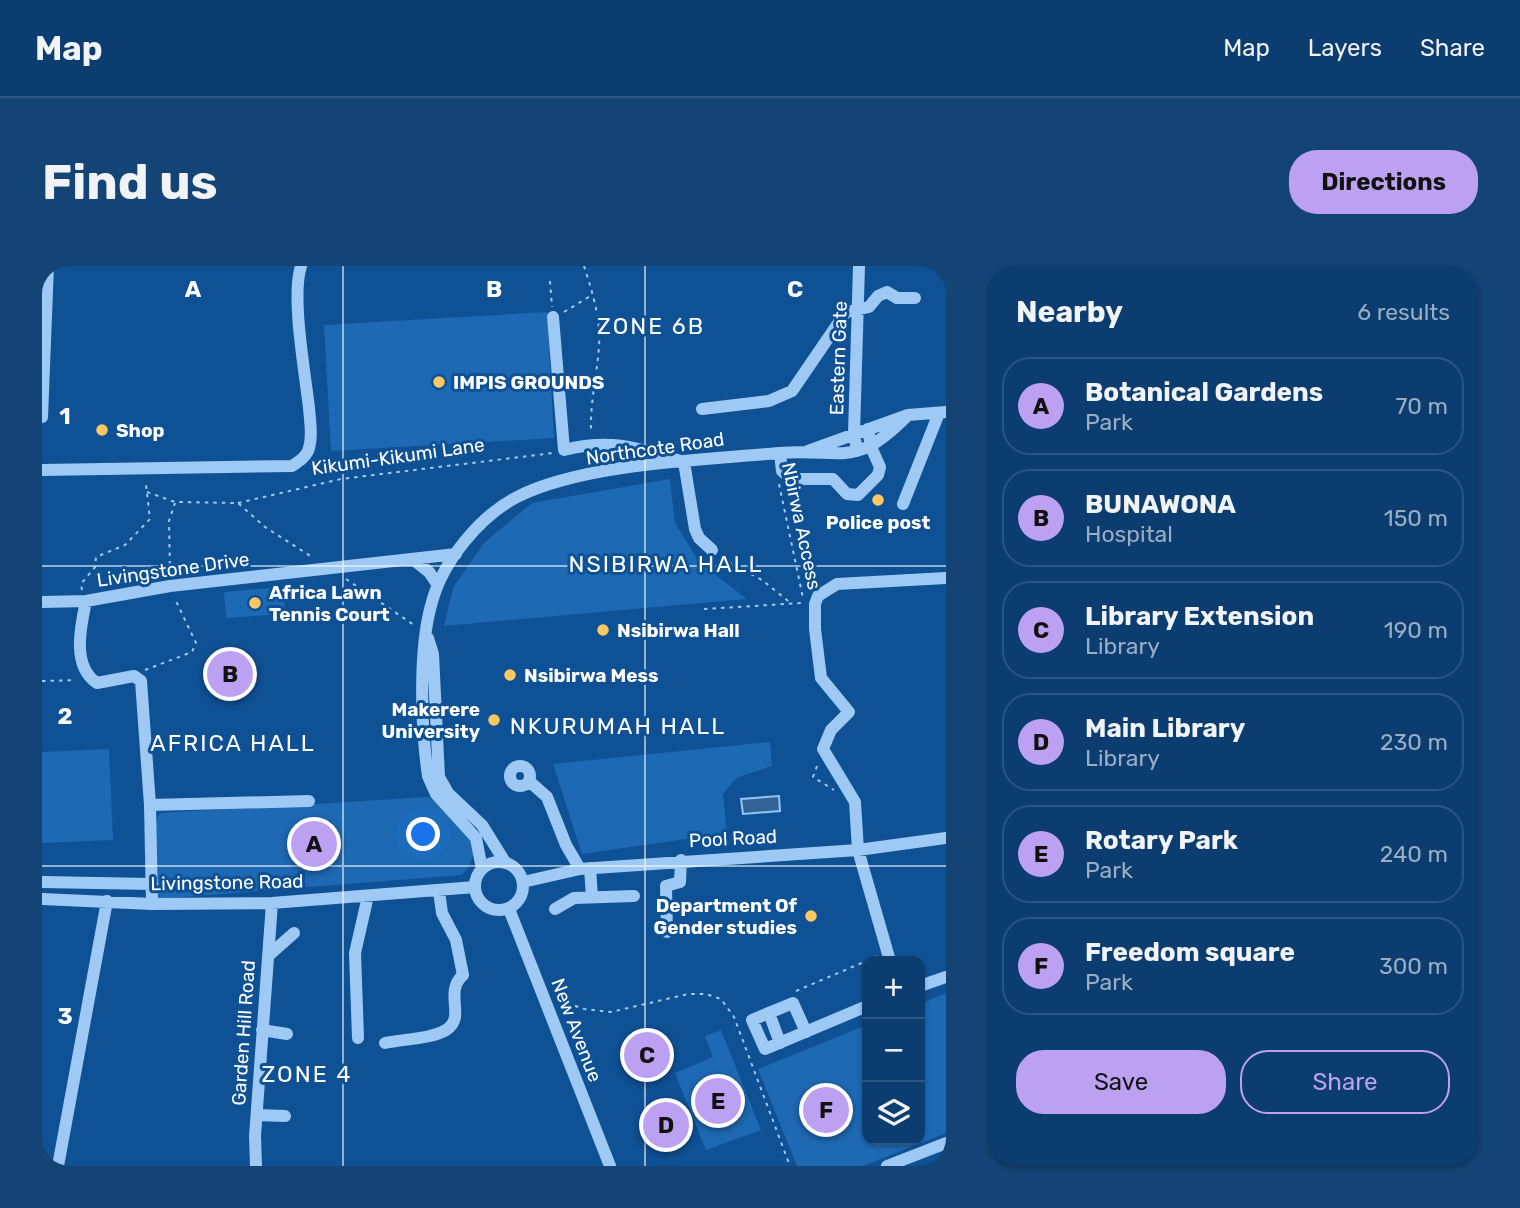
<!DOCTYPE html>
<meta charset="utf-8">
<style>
body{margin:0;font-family:Rubik,sans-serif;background:#144475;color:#f1f3f6}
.controls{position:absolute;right:21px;bottom:21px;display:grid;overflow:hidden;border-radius:14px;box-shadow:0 2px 5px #0004}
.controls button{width:63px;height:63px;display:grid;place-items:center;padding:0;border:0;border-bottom:2px solid #2b5683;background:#0b3d70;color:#f1f3f6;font:35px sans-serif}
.you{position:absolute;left:382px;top:569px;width:24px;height:24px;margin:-18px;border:5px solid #fff;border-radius:50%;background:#1a73e8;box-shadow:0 0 0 10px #1a73e833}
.badge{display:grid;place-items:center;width:46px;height:46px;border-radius:50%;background:#bca0f2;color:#111;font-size:23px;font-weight:700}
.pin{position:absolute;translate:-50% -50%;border:4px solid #fff;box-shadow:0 2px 7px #0006}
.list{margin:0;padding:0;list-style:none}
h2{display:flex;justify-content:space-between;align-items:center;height:91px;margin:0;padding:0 28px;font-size:30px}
h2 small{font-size:23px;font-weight:400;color:#9aaec3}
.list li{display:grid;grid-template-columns:46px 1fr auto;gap:21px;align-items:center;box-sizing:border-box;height:98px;margin:0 14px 14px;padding:0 14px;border:2px solid #2b5683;border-radius:28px}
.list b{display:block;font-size:26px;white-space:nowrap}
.list p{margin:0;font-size:23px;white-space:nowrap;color:#9aaec3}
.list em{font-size:23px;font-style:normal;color:#9aaec3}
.actions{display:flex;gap:14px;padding:21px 28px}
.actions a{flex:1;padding:16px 0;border:2px solid #bca0f2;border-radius:28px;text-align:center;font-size:24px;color:#bca0f2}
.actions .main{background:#bca0f2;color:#111}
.icon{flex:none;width:38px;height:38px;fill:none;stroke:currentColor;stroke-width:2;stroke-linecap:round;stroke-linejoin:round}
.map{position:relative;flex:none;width:904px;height:900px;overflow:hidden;border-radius:28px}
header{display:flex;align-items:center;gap:42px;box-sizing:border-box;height:98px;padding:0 35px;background:#0b3d70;border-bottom:2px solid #2b5683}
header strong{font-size:33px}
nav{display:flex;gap:38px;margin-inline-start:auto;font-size:24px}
.intro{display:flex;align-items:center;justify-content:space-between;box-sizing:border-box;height:168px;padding:0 42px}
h1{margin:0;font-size:49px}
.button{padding:18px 32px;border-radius:28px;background:#bca0f2;color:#111;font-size:24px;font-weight:700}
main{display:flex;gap:42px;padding:0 42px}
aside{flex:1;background:#0b3d70;border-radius:28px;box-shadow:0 2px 5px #0004}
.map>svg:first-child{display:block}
.green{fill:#1e69b3}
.water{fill:#336395;stroke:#8fc5f8;stroke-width:2}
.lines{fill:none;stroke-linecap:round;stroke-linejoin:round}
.path{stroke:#9dc9f4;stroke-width:2;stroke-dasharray:3.5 5;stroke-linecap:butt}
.minor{stroke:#9dc9f4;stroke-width:12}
.grid{fill:none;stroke:#fff;stroke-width:2;stroke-opacity:0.55}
.poi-dot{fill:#ffc961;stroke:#0f5195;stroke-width:2.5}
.labels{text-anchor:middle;stroke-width:6;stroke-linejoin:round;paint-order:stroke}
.street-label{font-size:19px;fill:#fff;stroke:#0f5195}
.poi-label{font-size:19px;font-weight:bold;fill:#fff;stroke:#0f5195;text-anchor:start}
.quarter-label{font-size:23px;letter-spacing:2px;fill:#fff;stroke:#0f5195}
.grid-label{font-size:23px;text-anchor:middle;font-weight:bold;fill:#fff;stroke:#0f5195;stroke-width:6;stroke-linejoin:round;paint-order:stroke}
</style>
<header>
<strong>Map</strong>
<nav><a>Map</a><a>Layers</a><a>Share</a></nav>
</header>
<div class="intro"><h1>Find us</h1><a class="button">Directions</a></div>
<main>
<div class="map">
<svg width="904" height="900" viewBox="0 0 904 900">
<rect width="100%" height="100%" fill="#0f5195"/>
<!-- green -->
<path class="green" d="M 505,46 L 512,172 L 289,185 L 282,59 Z
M 628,213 L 633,257 L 657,296 L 705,333 L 402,360 L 411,322 L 442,277 L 490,237 Z
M 241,321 L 243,348 L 184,352 L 182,326 Z
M 728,476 L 730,500 L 694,512 L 681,528 L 685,567 L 540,588 L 511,498 Z
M 67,483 L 71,574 L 0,577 L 0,486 Z
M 387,531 C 416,552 451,573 420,609 L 114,633 L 111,559 L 118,547 Z
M 904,727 L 904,867 L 821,900 L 755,900 L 716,803 L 825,759 L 825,874 L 878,874 L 878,738 Z
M 679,764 L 719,864 L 664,884 L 633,807 L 671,791 L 663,770 Z"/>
<!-- water -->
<path class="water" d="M 737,530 L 738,545 L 701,548 L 699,533 Z"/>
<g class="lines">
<!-- path -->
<path class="path" d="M 542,0 C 550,25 559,53 557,80 C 555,109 548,136 549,166
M 508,15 L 510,41
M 522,46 L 550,29
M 737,218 L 761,332
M 105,226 L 133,236 L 196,237 L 223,261 L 270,291
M 196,237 L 299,213 L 511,187
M 679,292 L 720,314 L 750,338
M 128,307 L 127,255 L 133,237
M 304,313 L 372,359
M 40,324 L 39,318 L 53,301 L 54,291 L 83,279 L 108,253 L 104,219
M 662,343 L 760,337
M 103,404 L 150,386 L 154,377 L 133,333
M 0,415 L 34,414
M 775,500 L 771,511 L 792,524
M 754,725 L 836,690
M 517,734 L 542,743 L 569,746 L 646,728 L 664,728 L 679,733 L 692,751 L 748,900"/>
<!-- minor -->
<path class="minor" d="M 511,51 L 522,184 C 570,172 596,182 642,196 L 653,263 L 657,272 L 670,284
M 660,143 L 727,135 L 750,125 L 804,46 L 827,41 L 836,30 L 845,26 L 855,32 L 873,32
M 0,151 L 6,0
M 766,185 L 866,149 L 904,146
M 815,185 L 812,167 L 817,0
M 738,187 L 740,205 L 750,213 L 791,213 L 805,228 L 816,229 L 836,209 L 838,201 L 829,181 L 826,163
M 0,204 L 250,200 C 256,196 263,192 266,185 C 271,172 268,155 267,142 C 263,106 249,31 259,0
M 861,238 L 897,147
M 372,294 L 387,306 L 396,319
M 44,335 C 39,359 29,400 55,417 L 92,410 L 99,415 L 108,539 L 110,638
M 0,336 L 44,335 L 128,320 L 414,288
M 386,372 L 391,388 L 397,511 L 406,527 L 440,559 L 463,596
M468 510a10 10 0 1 1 20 0a10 10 0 1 1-20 0Z
M 487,515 L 505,531 L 524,579 L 538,603
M 108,539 L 267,535
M433 620a24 24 0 1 1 48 0a24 24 0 1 1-48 0Z
M 548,602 L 550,631
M 440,603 L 434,572 L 394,528 L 386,510 C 379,462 376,382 390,336 C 401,295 438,250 475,231 C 542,197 662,194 737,187 C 802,182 812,204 866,149
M 0,616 L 110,618
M 481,616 L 538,603 L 816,584 L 904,572
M 0,633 L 110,638 L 230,637 L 433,621
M 467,643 L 568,900
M 513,643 L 532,632 L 592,630
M 625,666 L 624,620 L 638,616 L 639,594
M 226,690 L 252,667
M 848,695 L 816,584 L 813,536 L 781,483 L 789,464 L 807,446 L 779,412 L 773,363 L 773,338 L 776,330 L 795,318 L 904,312
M 878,720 L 904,711
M 727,747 L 738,777
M 220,764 L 245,768
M 764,766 L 751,737 L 710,754 L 723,783 L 825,740
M 316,772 L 313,687 L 326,630
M 343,777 C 361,773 389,773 404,764 C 425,751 401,727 421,709 L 414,674 L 400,647 L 397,625
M 215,849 L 243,850
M 16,900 L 65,635
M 214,900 L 213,870 L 230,637
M 845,900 L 904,877"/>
</g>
<!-- grid -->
<path class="grid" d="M 301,0 L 301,900M 603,0 L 603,900M 0,300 L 904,300M 0,600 L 904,600"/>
<!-- markers -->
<g class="poi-dot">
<circle cx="397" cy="116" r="7"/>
<circle cx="60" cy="164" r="7"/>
<circle cx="836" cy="234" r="7"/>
<circle cx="213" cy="337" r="7"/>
<circle cx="561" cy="364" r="7"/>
<circle cx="468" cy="409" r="7"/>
<circle cx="452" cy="454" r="7"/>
<circle cx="769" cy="650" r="7"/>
</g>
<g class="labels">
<!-- street labels -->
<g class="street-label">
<text transform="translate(796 92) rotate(-88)" y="7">Eastern Gate</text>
<text transform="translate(613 182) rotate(-8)" y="7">Northcote Road</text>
<text transform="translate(356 190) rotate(-8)" y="7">Kikumi-Kikumi Lane</text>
<text transform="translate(760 260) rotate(78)" y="7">Nbirwa Access</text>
<text transform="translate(131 303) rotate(-8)" y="7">Livingstone Drive</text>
<text transform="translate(691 572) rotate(-3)" y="7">Pool Road</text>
<text transform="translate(185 616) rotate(-1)" y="7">Livingstone Road</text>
<text transform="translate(535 764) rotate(69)" y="7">New Avenue</text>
<text transform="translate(201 767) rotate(-86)" y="7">Garden Hill Road</text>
</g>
<!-- poi labels -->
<g class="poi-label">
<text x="411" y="123">IMPIS GROUNDS</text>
<text x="74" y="171">Shop</text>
<text x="836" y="263" text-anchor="middle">Police post</text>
<text x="227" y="333">Africa Lawn<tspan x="227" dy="22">Tennis Court</tspan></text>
<text x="575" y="371">Nsibirwa Hall</text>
<text x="482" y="416">Nsibirwa Mess</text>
<text x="438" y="450" text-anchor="end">Makerere<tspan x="438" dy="22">University</tspan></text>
<text x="755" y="646" text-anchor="end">Department Of<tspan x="755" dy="22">Gender studies</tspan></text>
</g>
<!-- quarter labels -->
<g class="quarter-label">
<text x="609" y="68">ZONE 6B</text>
<text x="624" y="306">NSIBIRWA HALL</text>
<text x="576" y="468">NKURUMAH HALL</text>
<text x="191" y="485">AFRICA HALL</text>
<text x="265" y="816">ZONE 4</text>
</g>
</g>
<g class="grid-label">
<text x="151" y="31">A</text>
<text x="452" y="31">B</text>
<text x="753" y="31">C</text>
<text x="23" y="158">1</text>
<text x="23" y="458">2</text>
<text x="23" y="758">3</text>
</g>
</svg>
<div class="controls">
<button>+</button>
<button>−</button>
<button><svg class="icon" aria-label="layers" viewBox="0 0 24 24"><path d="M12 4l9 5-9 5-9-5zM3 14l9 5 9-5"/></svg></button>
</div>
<div class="you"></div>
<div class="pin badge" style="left:272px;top:578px">A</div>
<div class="pin badge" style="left:188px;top:408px">B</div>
<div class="pin badge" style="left:605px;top:789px">C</div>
<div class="pin badge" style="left:624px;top:859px">D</div>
<div class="pin badge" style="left:676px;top:835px">E</div>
<div class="pin badge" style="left:784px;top:844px">F</div>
</div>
<aside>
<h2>Nearby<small>6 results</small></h2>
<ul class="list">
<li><span class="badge">A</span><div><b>Botanical Gardens</b><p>Park</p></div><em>70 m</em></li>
<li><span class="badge">B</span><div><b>BUNAWONA</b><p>Hospital</p></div><em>150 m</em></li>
<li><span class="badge">C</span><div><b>Library Extension</b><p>Library</p></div><em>190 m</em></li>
<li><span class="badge">D</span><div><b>Main Library</b><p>Library</p></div><em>230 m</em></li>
<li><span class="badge">E</span><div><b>Rotary Park</b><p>Park</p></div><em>240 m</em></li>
<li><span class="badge">F</span><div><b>Freedom square</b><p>Park</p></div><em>300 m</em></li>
</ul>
<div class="actions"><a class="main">Save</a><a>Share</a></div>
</aside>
</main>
